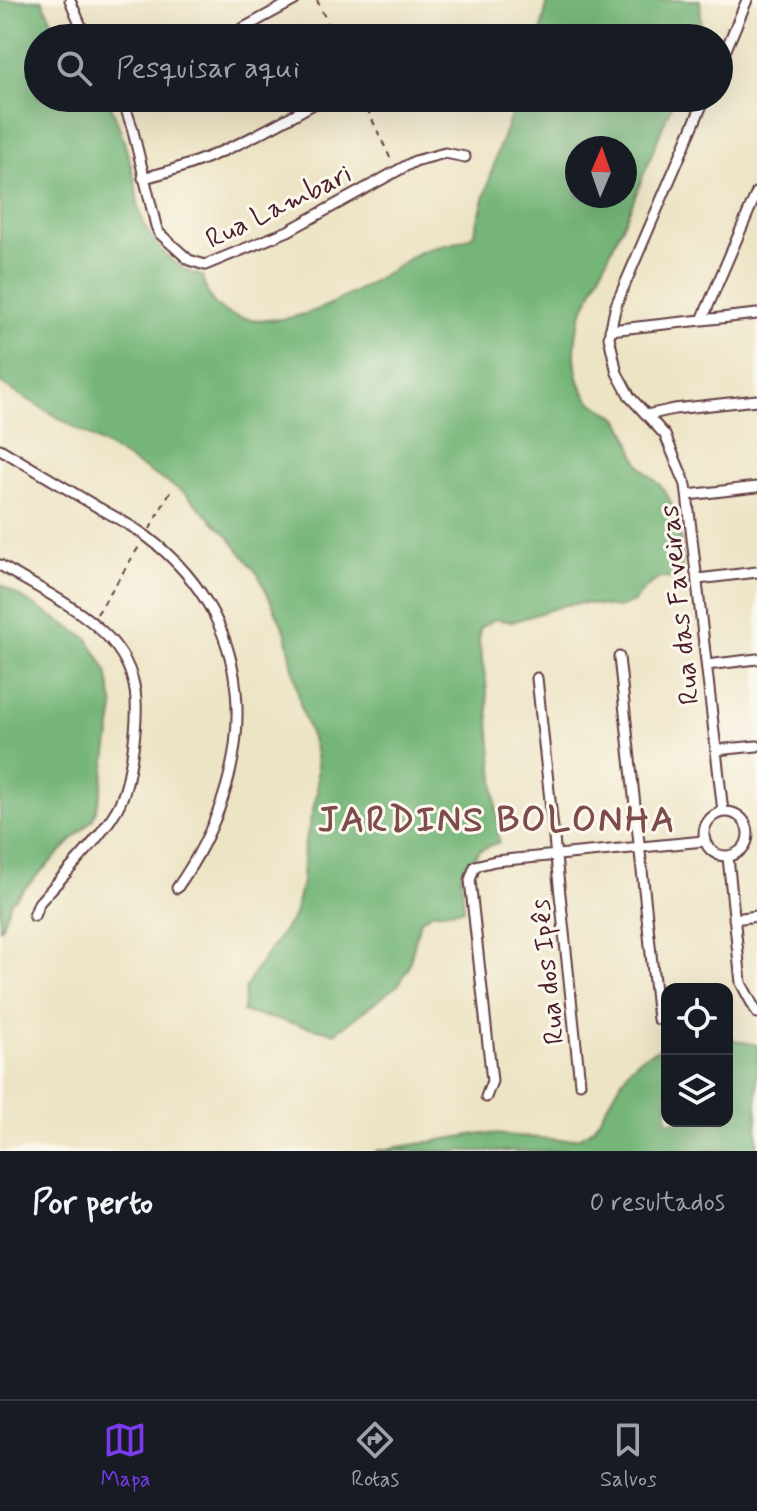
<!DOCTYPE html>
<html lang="pt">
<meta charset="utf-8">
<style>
body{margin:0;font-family:Mynerve,sans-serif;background:#20242c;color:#f1f3f6}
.controls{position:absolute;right:24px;bottom:24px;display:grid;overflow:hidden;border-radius:16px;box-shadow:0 8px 32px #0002}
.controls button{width:72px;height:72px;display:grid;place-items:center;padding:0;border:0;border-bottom:2px solid #363941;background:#171b24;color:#f1f3f6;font:40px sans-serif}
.compass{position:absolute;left:565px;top:136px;width:72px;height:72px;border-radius:50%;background:#171b24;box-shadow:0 8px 32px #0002;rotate:2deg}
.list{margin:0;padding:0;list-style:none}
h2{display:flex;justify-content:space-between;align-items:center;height:104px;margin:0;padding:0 32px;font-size:34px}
h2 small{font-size:26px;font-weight:400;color:#9ea1a6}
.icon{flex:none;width:44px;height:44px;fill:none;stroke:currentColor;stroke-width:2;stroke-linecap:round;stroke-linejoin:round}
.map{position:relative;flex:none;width:757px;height:1151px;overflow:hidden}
.search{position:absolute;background:#171b24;box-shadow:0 8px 32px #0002;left:24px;right:24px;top:24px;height:88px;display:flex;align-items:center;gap:20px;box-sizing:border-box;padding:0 28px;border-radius:44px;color:#9ea1a6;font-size:30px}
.sheet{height:248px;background:#171b24}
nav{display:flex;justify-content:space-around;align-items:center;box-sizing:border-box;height:112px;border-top:2px solid #363941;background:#171b24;font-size:22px;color:#9ea1a6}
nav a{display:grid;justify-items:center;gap:4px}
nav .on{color:#7c3aed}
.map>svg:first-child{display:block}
.forest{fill:#74b578;stroke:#5f6a52;stroke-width:2;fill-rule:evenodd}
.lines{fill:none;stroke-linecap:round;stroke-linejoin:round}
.minor-casing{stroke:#623d42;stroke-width:13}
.path{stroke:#623d42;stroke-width:2;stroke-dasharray:6 6;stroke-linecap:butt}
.minor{stroke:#fff;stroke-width:9}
.labels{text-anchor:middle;stroke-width:6;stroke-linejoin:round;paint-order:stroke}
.street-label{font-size:28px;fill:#4a1f2b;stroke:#fbf7ec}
.district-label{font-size:36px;font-weight:bold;letter-spacing:2px;fill:#7d4c4a;stroke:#fbf7ec}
</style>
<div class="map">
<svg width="757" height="1151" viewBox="0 0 757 1151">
<rect width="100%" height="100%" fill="#fbf7ec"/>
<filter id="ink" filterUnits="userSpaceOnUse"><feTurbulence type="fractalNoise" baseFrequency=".0125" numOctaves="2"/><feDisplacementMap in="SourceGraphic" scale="16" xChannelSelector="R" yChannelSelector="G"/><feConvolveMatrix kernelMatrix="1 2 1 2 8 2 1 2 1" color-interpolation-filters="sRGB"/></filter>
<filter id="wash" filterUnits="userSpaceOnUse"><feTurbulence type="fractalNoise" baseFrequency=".006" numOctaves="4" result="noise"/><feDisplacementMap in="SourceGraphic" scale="32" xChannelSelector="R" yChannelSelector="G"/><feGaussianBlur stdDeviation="1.8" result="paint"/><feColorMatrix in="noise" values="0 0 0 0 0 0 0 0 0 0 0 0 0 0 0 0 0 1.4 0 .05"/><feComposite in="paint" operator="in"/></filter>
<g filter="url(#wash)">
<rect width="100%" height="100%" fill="#ede4c5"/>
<!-- forest -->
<path class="forest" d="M 0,0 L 42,0 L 51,19 L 65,38 L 38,38 L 38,98 L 107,98 C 120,124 128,153 135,181 C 137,193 137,206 142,218 C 151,243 175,271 202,276 C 206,296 216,311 235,316 C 291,332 344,299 390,271 C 401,265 411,256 422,251 C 440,244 458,246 474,234 L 498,150 L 518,98 L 674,98 L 630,209 L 581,315 C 573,340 571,376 588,398 C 596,409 610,410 618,419 C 629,430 631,450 639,463 C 645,474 657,480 664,490 C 678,510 686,555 680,579 L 660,578 L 645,588 L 634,602 L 618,608 L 584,603 L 565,605 L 512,622 L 495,619 L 480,628 L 479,643 L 486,683 L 499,842 L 480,850 L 461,874 L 464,909 L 431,913 L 420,921 L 408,969 L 399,984 L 335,1033 L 243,1012 L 245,989 L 253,974 L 294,915 L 302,882 L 304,847 L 317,793 L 317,762 L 314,745 L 301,708 L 286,633 L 259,576 L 229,537 L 185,493 L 0,383 ZM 625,148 L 625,196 L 577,196 L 577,148 Z
M 548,0 L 700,0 L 702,38 L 542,38 L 541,31 Z
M 0,584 L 88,639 L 107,671 L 114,708 L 101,793 L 93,819 L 11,902 L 0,930 Z
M 727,1038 L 757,1045 L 757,1151 L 375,1151 L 483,1133 L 560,1140 L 578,1138 L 593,1129 L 629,1069 L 642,1057 L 667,1045 L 667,1121 L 727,1121 Z"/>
</g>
<g filter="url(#ink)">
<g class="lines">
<!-- minor casing -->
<g class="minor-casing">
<path id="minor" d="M 70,0 L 86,38
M 225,38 L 295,0
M 719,66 L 747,0
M 122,98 L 132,127 L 156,226 L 159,233 L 189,260 L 205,265 L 288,231 L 415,161 L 445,153 L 465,157
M 705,98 L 616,305 L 609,337 L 617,373 L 630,397 L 665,435 L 686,485 L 723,812
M 143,178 C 209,163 266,131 324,98
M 702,320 L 757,192
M 610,330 L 757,314
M 647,415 L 674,409 L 757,400
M 0,449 C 33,469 66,488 99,508 C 115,517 132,526 146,536 C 267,627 257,774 177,888
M 688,495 L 757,487
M 0,565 C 35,587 78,606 107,636 C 142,672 139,710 132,756 C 129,774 126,793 117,809 C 97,843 65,873 39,903 L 34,916
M 698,579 L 757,572
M 619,657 L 658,1019
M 707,665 L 757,659
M 537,678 L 580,1083
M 716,750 L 757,746
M704 834a22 22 0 1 1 44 0a22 22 0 1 1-44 0Z
M 728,857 L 741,983 L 757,1013
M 734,919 L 757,916
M 486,1097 L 492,1081 L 470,880 L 475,866 L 495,861 L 704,841"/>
</g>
<!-- path -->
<path class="path" d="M 317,0 L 334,38
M 362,98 L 392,162
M 150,529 L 170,492
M 97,614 L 140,545"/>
<!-- minor -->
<use href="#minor" class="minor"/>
</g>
</g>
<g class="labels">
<!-- street labels -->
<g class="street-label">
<text transform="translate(278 205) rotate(-26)" y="10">Rua Lambari</text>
<text transform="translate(678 605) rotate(-96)" y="10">Rua das Faveiras</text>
<text transform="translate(546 972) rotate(-96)" y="10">Rua dos Ipês</text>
</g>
<!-- district labels -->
<g class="district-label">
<text x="497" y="831">JARDINS BOLONHA</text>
</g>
</g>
</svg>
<div class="controls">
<button><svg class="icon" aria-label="locate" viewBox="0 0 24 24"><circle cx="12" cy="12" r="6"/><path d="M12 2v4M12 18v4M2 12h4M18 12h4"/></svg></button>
<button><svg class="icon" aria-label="layers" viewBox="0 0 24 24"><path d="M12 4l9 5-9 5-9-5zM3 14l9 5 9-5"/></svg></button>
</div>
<svg class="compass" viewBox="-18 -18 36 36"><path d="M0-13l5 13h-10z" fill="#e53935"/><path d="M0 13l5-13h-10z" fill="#9ea1a6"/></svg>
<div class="search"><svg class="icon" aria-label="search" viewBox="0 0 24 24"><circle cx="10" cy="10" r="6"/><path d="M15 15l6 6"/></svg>Pesquisar aqui</div>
</div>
<section class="sheet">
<h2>Por perto<small>0 resultados</small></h2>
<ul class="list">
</ul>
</section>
<nav>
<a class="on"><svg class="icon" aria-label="map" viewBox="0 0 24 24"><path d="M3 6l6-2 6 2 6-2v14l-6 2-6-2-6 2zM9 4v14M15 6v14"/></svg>Mapa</a>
<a><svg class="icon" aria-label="directions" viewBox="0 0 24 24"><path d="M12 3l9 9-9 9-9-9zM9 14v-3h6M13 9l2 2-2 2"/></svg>Rotas</a>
<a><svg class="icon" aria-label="saved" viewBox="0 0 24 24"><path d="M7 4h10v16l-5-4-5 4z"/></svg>Salvos</a>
</nav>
